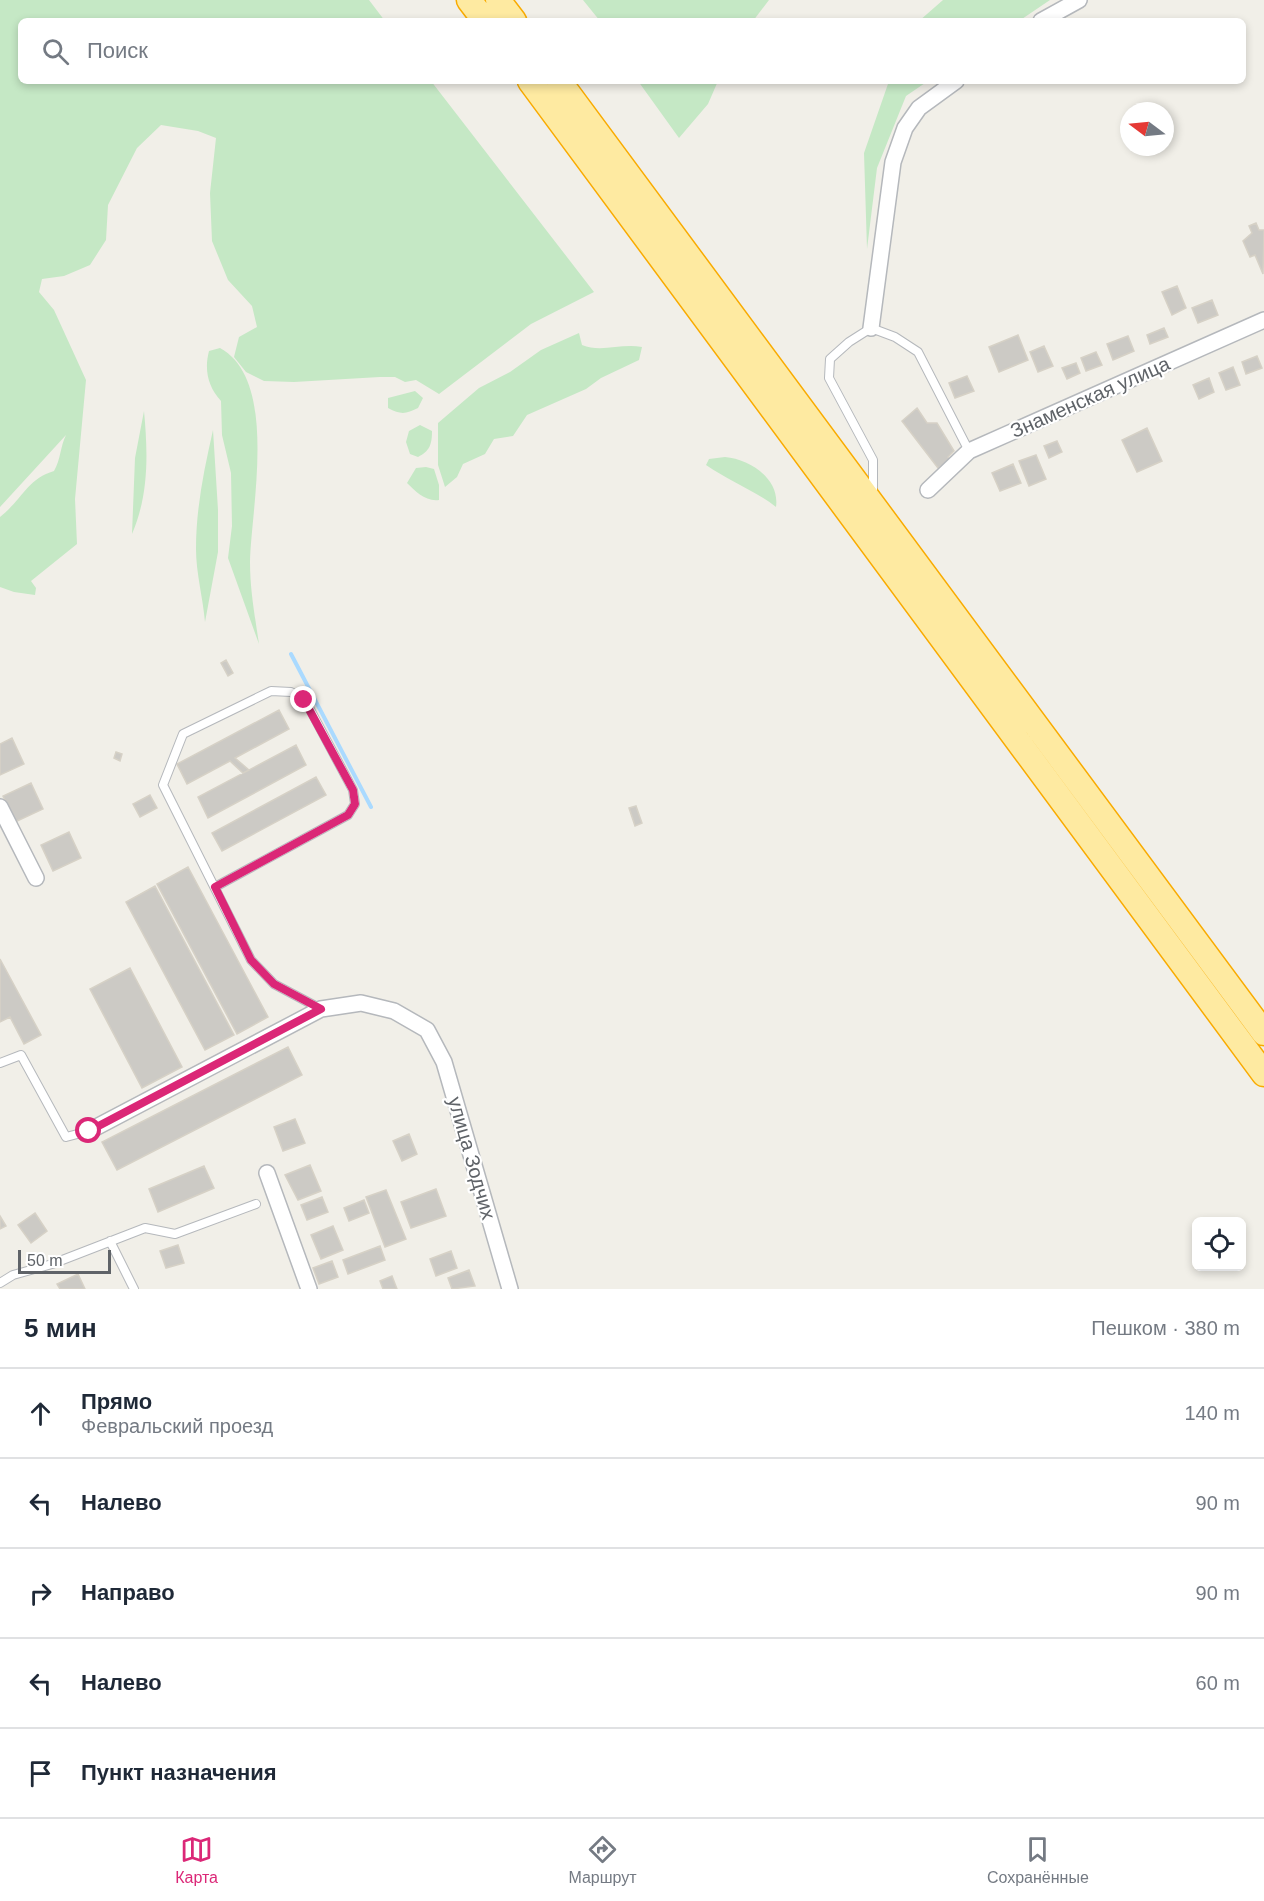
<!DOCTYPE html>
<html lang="ru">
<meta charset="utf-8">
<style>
body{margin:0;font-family:Arial,sans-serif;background:#f6f6f7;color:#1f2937}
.controls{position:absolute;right:18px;bottom:18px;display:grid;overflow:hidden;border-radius:9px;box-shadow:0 3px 9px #0003}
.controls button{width:54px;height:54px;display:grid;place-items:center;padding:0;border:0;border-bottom:2px solid #e0e1e3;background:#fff;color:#1f2937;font:30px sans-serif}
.compass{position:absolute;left:1120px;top:102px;width:54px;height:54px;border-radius:50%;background:#fff;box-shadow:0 3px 9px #0003;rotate:286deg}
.scale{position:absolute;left:18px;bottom:15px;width:93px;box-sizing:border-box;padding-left:6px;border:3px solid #5f6368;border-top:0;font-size:16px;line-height:21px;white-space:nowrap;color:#5f6368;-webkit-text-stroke:4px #fff;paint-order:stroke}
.stop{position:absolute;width:18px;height:18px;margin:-14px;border:4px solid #db2777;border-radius:50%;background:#fff}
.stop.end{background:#db2777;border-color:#fff;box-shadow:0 2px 6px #0008}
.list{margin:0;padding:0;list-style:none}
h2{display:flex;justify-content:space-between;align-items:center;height:78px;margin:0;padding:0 24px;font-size:26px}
h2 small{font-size:20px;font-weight:400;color:#747a83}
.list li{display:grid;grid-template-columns:39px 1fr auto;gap:18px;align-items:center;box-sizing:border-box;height:90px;padding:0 24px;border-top:2px solid #e0e1e3}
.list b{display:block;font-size:22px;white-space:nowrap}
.list p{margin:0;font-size:20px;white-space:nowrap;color:#747a83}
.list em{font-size:20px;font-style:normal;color:#747a83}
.icon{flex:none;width:33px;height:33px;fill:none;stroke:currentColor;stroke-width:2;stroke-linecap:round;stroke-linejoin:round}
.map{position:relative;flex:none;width:1264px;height:1289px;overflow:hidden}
.search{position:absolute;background:#fff;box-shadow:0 3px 9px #0003;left:18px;right:18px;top:18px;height:66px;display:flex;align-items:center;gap:15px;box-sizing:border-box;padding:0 21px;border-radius:9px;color:#747a83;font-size:22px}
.sheet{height:528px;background:#fff}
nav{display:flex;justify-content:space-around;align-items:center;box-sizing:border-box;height:84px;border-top:2px solid #e0e1e3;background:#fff;font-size:16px;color:#747a83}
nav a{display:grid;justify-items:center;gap:3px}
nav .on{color:#db2777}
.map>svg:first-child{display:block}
.green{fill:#c5e8c5}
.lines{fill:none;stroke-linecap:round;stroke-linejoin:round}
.stream{stroke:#aadaff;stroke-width:4}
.building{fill:#cccac5;stroke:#d6d1c6;stroke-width:1.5}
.service-casing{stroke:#b5b8bc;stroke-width:10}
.minor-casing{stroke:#b5b8bc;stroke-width:18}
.trunk-casing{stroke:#f9ab00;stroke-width:27}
.service{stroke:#fff;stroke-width:8}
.minor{stroke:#fff;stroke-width:15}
.trunk{stroke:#feeaa1;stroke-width:24}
.route{stroke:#db2777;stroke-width:8}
.labels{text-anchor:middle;stroke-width:4.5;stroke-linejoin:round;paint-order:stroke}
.street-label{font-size:20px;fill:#5f6368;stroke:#fff}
</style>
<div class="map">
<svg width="1264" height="1289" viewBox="0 0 1264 1289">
<rect width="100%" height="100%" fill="#f1efe8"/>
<!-- green -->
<path class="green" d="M 0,0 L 369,0 L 385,21 L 21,21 L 21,81 L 431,81 L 594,292 L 531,324 L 439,394 L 416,380 L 405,382 L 395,377 L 380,377 L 294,382 L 264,381 L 246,372 L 234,357 L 239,337 L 257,327 L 252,306 L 228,280 L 212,241 L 210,193 L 216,138 L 198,131 L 161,125 L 137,148 L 108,205 L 106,240 L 90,265 L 64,276 L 42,279 L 39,292 L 54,310 L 86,380 L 75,499 L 77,544 L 31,581 L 36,588 L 35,595 L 14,592 L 0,587 L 0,517 C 22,500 27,479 54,471 C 61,459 60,447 66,435 L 0,507 Z
M 583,0 L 769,0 L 753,21 L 600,21 Z
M 943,0 L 1050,0 L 1019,21 L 919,21 Z
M 638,81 L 718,81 L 708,104 L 679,138 Z
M 889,81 L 928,81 L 906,96 L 877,168 L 867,249 L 864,153 Z
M 579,333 L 582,345 C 601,353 621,343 642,347 L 639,360 L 601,378 L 586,389 L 527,415 L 513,436 L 494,439 L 485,454 L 463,464 L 457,477 L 445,487 L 438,465 L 438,423 L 479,388 L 510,372 L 541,350 Z
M 220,348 C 279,380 251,508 250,562 C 250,590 255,617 259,644 L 228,558 L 232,526 L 231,473 L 222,435 L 221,401 C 208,387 204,370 209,351 Z
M 415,391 L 423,398 L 418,408 C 406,414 401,415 388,408 L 388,398 Z
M 144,411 C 148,454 149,494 132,534 L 135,458 Z
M 420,425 L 432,431 C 432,444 430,451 418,457 L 410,454 L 406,442 L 409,431 Z
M 213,430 L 218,510 L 218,552 L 205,622 C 203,598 196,573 196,549 C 196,508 204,470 213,430 Z
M 725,457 C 750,459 780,479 776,507 C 754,490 729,481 706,465 L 709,459 Z
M 426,467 L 434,469 L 439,485 L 439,500 C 426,502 415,491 407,483 L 416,468 Z"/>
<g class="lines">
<!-- stream -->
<path class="stream" d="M 291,654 L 371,807"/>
</g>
<!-- building -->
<path class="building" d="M 1256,223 L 1259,230 L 1264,230 L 1263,274 L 1255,255 L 1250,257 L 1243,241 L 1252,233 L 1249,226 Z
M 1177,286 L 1186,308 L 1172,315 L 1162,292 Z
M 1212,300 L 1218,315 L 1198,323 L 1192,308 Z
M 1164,328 L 1168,337 L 1150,344 L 1147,335 Z
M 1018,335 L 1028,360 L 999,372 L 989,347 Z
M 1128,336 L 1134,351 L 1113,360 L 1107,344 Z
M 1044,346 L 1053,366 L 1038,372 L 1030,352 Z
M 1096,352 L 1102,365 L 1086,371 L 1081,358 Z
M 1257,356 L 1262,368 L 1246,374 L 1242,362 Z
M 1076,363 L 1080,373 L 1067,379 L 1062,368 Z
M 1233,367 L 1240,385 L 1226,390 L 1219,373 Z
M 967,376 L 974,391 L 955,398 L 949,383 Z
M 1209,378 L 1214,392 L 1199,399 L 1193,385 Z
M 917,408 L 927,423 L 937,423 L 954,451 L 948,457 L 950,460 L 938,468 L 902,421 Z
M 1147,428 L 1162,461 L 1137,472 L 1122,440 Z
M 1057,441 L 1062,452 L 1049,458 L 1044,446 Z
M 1036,455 L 1046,479 L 1029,486 L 1019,461 Z
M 1013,464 L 1021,483 L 1000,491 L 992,473 Z
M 226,660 L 233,673 L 228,676 L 221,663 Z
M 279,710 L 289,729 L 235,758 L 249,770 L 243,773 L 230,761 L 187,784 L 177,764 Z
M 12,738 L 24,764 L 0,775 L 0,744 Z
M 296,745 L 306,765 L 208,818 L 198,797 Z
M 116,752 L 122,754 L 120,761 L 114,758 Z
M 316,777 L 326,795 L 222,851 L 212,833 Z
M 31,783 L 43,809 L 15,822 L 3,796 Z
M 150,795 L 157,808 L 140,817 L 133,804 Z
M 636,806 L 642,823 L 635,826 L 629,808 Z
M 69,832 L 81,858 L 53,871 L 41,845 Z
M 188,867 L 268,1017 L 237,1034 L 157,884 Z
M 155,886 L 234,1035 L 205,1050 L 126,902 Z
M 0,959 L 41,1035 L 24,1044 L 10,1017 L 0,1022 Z
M 130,968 L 182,1067 L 142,1088 L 90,989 Z
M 288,1047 L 302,1075 L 117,1170 L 102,1142 Z
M 295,1119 L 305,1143 L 283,1151 L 274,1127 Z
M 409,1134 L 417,1154 L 402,1161 L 393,1141 Z
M 310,1165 L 321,1191 L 298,1200 L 285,1175 Z
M 204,1166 L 214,1188 L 158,1212 L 149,1189 Z
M 436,1189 L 446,1216 L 411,1228 L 401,1202 Z
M 386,1190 L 406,1239 L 385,1247 L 366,1197 Z
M 322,1197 L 328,1212 L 307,1220 L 301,1205 Z
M 364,1200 L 369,1213 L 349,1221 L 344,1208 Z
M 35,1213 L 47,1231 L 31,1243 L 18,1225 Z
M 0,1216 L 6,1226 L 0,1229 Z
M 333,1226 L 343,1250 L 321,1259 L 311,1235 Z
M 178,1245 L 184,1263 L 166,1268 L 160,1251 Z
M 380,1246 L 385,1260 L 348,1274 L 343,1260 Z
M 451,1251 L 457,1268 L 436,1276 L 430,1259 Z
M 332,1261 L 338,1277 L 319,1284 L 313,1268 Z
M 469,1270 L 475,1286 L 452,1289 L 448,1278 Z
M 78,1274 L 85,1289 L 60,1289 L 57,1284 Z
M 392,1276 L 397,1289 L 383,1289 L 380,1281 Z"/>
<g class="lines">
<!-- service casing -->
<g class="service-casing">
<path id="service" d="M 873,493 L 873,460 L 829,378 L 830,359 L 849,342 L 871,328 L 895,337 L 918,352 L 969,451
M 215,887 L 348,815 L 355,804 L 353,790 L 305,700 L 291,692 L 271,691 L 183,734 L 163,785 L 251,960 L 274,984 L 321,1009
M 0,1063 L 21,1055 L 66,1137 L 89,1131
M 110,1241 L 134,1289
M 0,1283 L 13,1275 L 52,1264 L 145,1228 L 175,1234 L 256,1204"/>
</g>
<!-- minor casing -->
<g class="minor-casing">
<path id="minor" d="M 1041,21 L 1079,0
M 871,328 L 893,162 L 905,128 L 919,108 L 956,81
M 928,490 L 969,451 L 1264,320
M 0,807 L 36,878
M 89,1131 L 321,1009 L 361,1003 L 394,1011 L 427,1030 L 444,1062 L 510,1289
M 267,1173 L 309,1289"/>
</g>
<!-- trunk casing -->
<g class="trunk-casing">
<path id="trunk" d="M 469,0 L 485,21
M 498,0 L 514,21
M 530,81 L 1264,1074
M 559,81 L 1264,1033"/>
</g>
<!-- service -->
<use href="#service" class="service"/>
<!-- minor -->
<use href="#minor" class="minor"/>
<!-- trunk -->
<use href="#trunk" class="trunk"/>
</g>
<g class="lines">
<!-- route -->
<path class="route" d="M 89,1131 L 321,1009 L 274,984 L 251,960 L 215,887 L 348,815 L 355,804 L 353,790 L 304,700"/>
</g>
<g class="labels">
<!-- street labels -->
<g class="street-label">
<text transform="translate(1090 397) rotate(-24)" y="7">Знаменская улица</text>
<text transform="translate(472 1158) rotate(74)" y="7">улица Зодчих</text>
</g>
</g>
</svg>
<div class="controls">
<button><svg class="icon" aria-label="locate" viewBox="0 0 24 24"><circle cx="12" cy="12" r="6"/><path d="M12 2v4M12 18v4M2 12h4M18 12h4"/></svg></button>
</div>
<svg class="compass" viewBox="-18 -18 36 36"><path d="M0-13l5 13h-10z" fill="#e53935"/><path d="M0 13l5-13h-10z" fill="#747a83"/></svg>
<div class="scale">50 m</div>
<div class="stop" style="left:89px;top:1131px"></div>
<div class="stop end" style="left:304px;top:700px"></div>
<div class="search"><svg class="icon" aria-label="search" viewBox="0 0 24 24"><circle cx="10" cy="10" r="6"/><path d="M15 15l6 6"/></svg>Поиск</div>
</div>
<section class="sheet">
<h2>5 мин<small>Пешком · 380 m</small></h2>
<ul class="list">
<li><svg class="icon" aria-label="ahead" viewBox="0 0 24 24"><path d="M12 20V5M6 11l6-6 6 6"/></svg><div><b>Прямо</b><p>Февральский проезд</p></div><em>140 m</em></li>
<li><svg class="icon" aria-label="left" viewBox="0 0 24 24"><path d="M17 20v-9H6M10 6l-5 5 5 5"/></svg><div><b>Налево</b></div><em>90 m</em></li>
<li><svg class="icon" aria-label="right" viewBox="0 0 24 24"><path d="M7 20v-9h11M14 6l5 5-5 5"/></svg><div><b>Направо</b></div><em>90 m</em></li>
<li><svg class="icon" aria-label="left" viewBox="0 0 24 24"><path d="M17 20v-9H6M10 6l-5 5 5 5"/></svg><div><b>Налево</b></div><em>60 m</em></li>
<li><svg class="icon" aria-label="arrive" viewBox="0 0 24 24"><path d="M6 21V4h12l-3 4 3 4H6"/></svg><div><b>Пункт назначения</b></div></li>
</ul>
</section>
<nav>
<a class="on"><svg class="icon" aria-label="map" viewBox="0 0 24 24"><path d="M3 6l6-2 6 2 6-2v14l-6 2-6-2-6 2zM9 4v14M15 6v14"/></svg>Карта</a>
<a><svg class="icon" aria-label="directions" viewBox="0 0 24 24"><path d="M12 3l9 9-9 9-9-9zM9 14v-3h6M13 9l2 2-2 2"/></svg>Маршрут</a>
<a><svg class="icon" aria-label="saved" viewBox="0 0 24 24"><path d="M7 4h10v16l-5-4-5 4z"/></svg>Сохранённые</a>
</nav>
